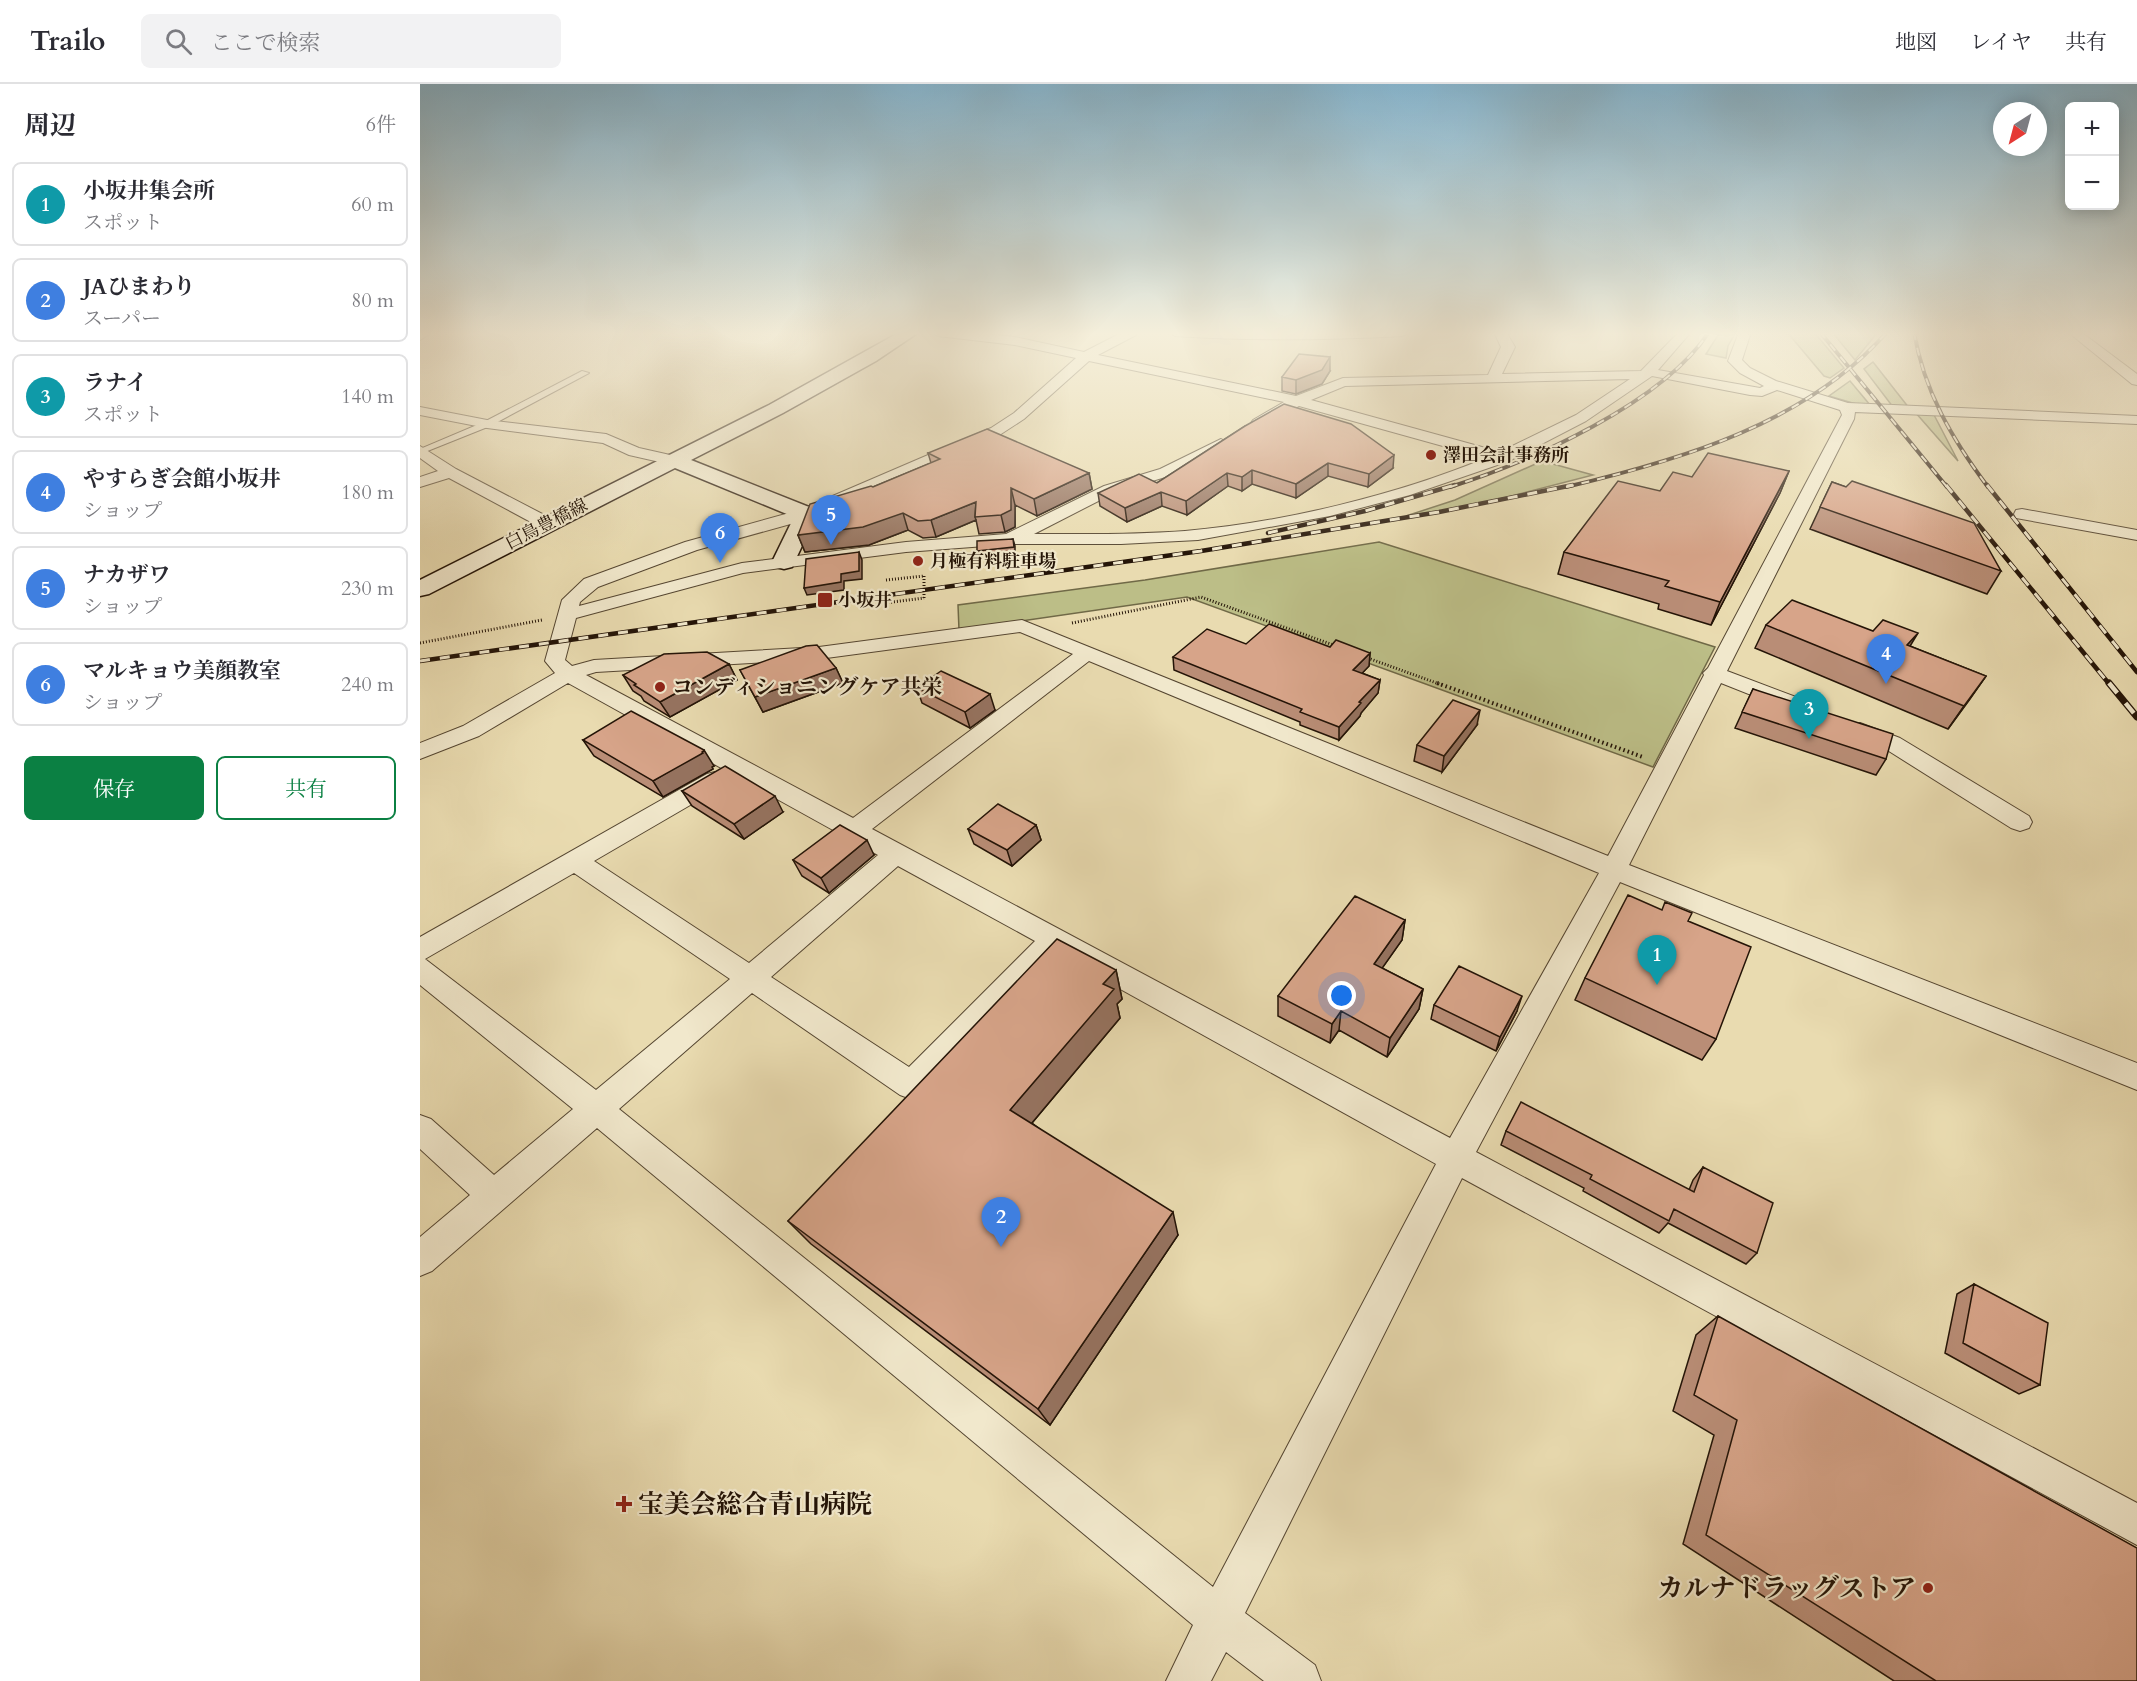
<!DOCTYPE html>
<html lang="ja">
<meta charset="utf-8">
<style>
body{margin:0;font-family:Cardo,"Noto Serif JP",serif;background:#f2f2f3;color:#2b2b33}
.controls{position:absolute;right:18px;top:18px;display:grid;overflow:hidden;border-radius:9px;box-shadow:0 3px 15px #0003}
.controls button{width:54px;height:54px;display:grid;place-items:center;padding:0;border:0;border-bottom:2px solid #e1e1e2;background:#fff;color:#2b2b33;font:30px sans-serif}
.compass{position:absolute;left:1573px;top:18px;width:54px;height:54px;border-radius:50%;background:#fff;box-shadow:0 3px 15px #0003;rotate:216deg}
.you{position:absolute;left:922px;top:912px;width:21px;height:21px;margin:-15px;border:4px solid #fff;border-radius:50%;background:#1a73e8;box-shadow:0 0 0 9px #1a73e833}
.badge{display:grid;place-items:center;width:39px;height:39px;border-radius:50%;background:#0b8043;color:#fff;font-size:20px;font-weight:700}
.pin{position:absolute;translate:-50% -50px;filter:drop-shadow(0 2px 3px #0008)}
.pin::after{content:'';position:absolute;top:32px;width:21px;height:18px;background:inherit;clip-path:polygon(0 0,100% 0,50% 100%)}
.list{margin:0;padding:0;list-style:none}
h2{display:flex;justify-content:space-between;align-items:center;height:78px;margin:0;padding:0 24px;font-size:26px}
h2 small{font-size:20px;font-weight:400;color:#7c7c81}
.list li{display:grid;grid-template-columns:39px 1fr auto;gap:18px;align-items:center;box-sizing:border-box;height:84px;margin:0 12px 12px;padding:0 12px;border:2px solid #e1e1e2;border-radius:9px}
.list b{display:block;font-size:22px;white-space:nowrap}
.list p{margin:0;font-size:20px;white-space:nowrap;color:#7c7c81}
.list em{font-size:20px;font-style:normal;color:#7c7c81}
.actions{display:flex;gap:12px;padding:18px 24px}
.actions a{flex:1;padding:14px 0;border:2px solid #0b8043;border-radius:9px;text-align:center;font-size:21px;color:#0b8043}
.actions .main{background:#0b8043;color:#fff}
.icon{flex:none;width:33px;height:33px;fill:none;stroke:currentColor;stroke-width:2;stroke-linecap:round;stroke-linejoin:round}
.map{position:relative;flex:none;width:1717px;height:1597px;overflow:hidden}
header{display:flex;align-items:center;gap:36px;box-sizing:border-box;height:84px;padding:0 30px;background:#fff;border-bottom:2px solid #e1e1e2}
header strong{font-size:28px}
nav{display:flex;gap:33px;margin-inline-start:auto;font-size:21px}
.search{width:420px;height:54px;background:#f2f2f3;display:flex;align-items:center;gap:15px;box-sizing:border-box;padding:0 21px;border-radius:9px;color:#7c7c81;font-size:22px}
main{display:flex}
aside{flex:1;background:#fff}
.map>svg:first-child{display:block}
.green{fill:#bcbe87;stroke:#706947;stroke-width:1.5}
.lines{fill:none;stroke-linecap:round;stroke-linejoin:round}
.lane-casing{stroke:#554631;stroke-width:2}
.street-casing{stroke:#554631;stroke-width:2}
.secondary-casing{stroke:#241407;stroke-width:3}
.path-far1{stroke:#241407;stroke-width:3;stroke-dasharray:1 2;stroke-linecap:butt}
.path{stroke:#241407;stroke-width:4;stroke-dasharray:1.5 3;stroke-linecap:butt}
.lane{fill:#f1e8cc;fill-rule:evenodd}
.street{fill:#f1e8cc;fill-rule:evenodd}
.secondary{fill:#f1e8cc;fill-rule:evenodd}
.rail-far2-casing{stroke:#241407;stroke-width:4}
.rail-far1-casing{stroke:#241407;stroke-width:4.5}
.rail-casing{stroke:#241407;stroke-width:7}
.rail-far2{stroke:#f1e8cc;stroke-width:2;stroke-dasharray:8;stroke-linecap:butt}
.rail-far1{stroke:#f1e8cc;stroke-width:3;stroke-dasharray:10;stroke-linecap:butt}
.rail{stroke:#f1e8cc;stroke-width:4.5;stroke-dasharray:13;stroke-linecap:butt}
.path-bridge{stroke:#241407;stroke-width:3;stroke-dasharray:1 2;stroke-linecap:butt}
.wall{fill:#b98d76;stroke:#241407;stroke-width:1.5}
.shaded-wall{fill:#967360;stroke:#241407;stroke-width:1.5}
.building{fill:#d7a489;stroke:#241407;stroke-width:1.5}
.poi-dot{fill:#8f2418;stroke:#f1e8cc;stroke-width:2}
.labels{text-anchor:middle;stroke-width:4.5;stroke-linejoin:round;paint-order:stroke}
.far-poi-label{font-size:18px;font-weight:bold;fill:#241407;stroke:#f1e8cc;text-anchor:start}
.far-street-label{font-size:18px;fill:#241407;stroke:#f1e8cc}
.poi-label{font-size:21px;font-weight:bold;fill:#241407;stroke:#f1e8cc;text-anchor:start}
.near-poi-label{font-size:26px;font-weight:bold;fill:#241407;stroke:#f1e8cc;text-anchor:start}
</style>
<header>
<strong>Trailo</strong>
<div class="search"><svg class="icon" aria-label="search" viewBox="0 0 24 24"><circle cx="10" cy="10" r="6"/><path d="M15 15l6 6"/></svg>ここで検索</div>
<nav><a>地図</a><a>レイヤ</a><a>共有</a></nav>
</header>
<main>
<aside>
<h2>周辺<small>6件</small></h2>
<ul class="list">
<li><span class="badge" style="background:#0f9aa8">1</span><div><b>小坂井集会所</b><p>スポット</p></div><em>60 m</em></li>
<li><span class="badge" style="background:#3f7fe0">2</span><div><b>JAひまわり</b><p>スーパー</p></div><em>80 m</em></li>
<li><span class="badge" style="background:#0f9aa8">3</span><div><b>ラナイ</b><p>スポット</p></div><em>140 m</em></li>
<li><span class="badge" style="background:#3f7fe0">4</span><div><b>やすらぎ会館小坂井</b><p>ショップ</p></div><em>180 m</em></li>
<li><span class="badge" style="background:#3f7fe0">5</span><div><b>ナカザワ</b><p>ショップ</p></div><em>230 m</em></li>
<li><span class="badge" style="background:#3f7fe0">6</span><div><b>マルキョウ美顔教室</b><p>ショップ</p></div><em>240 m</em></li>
</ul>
<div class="actions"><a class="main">保存</a><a>共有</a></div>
</aside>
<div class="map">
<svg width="1717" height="1597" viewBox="0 0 1717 1597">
<rect width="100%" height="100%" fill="#e9dbb0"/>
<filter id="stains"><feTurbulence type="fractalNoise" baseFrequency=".00333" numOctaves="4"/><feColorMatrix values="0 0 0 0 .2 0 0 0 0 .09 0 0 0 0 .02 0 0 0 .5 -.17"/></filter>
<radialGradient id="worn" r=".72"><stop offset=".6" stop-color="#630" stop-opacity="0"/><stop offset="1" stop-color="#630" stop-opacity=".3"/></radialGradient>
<!-- green -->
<path class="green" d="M 1300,248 L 1316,248 L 1308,262 L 1306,274 L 1286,270 Z
M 1367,248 L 1394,248 L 1424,284 L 1410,294 L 1404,292 Z
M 1412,248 L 1458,248 L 1435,276 Z
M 1453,278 L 1489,324 L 1473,323 L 1444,285 Z
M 1430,297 L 1450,321 L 1436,320 L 1409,312 Z
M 1495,328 L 1513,329 L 1538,377 Z
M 1122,377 L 1173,391 L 1048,423 L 986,432 L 1035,416 Z
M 959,458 L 1295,563 L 1233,683 L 767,513 L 539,546 L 538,521 L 725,496 Z"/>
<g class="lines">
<!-- lane casing -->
<g class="lane-casing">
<path id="lane" d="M 162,287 L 169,289 L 70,342 L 0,370 L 0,365 L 64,338 Z"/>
</g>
<!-- street casing -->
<g class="street-casing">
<path id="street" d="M 0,248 L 13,248 L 0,256 Z
M 512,248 L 547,248 L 595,253 L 664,268 L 703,248 L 718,248 L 716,251 L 678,271 L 876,312 L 923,294 L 1068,291 L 1081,263 L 1074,248 L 1086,248 L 1095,263 L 1082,290 L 1221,287 L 1259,248 L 1271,248 L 1238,286 L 1340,304 L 1344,302 L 1320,289 L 1308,277 L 1319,248 L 1331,248 L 1322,276 L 1330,284 L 1356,297 L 1428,319 L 1717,332 L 1717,340 L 1435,328 L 1434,335 L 1307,587 L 1400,622 L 1403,627 L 1400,632 L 1392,634 L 1384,632 L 1301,599 L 1209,781 L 1717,979 L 1717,1006 L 1200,798 L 1056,1068 L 1717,1419 L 1717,1461 L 1042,1094 L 825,1529 L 895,1581 L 901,1597 L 844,1597 L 806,1568 L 791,1597 L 746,1597 L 773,1541 L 177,1044 L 12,1187 L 0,1192 L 0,1153 L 50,1111 L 0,1065 L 0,1031 L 11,1035 L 74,1091 L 153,1025 L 0,901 L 0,853 L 287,690 L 295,688 L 303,690 L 307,696 L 303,702 L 174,777 L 329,879 L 458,771 L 148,599 L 59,652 L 0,675 L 0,659 L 43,642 L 135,589 L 125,577 L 142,516 L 164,495 L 265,458 L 380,426 L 571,344 L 594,329 L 656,274 L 595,261 L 518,252 ZM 669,277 L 864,318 L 833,336 L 831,339 L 838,343 L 879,322 L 1066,374 C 977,411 861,439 765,447 C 715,451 664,450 614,450 L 696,408 L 752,391 L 806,363 L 809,360 L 801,355 L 740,385 L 684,402 L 586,450 L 486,458 L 322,479 L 159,522 L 160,518 L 178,503 L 277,466 L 392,434 L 581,350 L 604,335 ZM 1232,292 L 1330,311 L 1342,312 L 1357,306 L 1420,326 L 1422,331 L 1288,584 L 1283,589 L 1284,591 L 1188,772 L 602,536 L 399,563 L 174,576 L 152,582 L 145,576 L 156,534 L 323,489 L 486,468 L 592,460 L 701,460 L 778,456 L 910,432 L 990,411 L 1089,377 L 1166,337 ZM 1210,295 L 1156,331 L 1080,368 L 891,316 L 925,302 ZM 600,548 L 653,570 L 433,734 L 166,591 L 176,588 L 399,575 ZM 669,577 L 1179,789 L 1030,1054 L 452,745 ZM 478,782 L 615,857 L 489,983 L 351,893 ZM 154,789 L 310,895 L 176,1006 L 5,875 ZM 637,870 L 1016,1080 L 793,1503 L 199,1025 L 332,909 L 480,1011 L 491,1015 L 502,1011 Z
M 749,248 L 989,248 L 983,252 C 907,256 831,257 755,252 Z
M 1648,248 L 1661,248 L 1717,290 L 1717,301 L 1712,300 Z
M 0,323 L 67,336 L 186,350 L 219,364 L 259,373 L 261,376 L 253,381 L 209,371 L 183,359 L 67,344 L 0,331 Z
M 0,362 L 36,385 L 132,435 L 135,439 L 132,443 L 120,443 L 29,394 L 0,403 L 0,393 L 18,387 L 0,374 Z
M 1602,425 L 1717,446 L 1717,456 L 1596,434 L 1594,430 L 1596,426 Z
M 1440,639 L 1480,654 L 1609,732 L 1612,738 L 1609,744 L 1600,747 L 1591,744 L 1464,664 L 1432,651 L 1429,646 L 1432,641 Z"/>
</g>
<!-- secondary casing -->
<g class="secondary-casing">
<path id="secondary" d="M 480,248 L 499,248 L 456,277 L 363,329 L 271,376 L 394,425 L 397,430 L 372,483 L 364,485 L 356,483 L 352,478 L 374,433 L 255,384 L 9,510 L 0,512 L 0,496 L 349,321 Z"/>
</g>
<!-- path-far1 -->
<path class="path-far1" d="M 466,496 L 504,492
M 465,519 L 504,514
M 652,539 L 781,513 L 916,562
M 0,559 L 122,536
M 945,573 L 1022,601"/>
<!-- path -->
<path class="path" d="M 1017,599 L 1223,673"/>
<!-- lane -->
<use href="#lane" class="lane"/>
<!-- street -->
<use href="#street" class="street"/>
<!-- secondary -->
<use href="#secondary" class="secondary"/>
<!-- rail-far2 casing -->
<g class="rail-far2-casing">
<path id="rail-far2" d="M 1400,248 L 1527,403
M 1494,248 C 1504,307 1532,355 1568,403
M 1030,403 C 1110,378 1243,319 1289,248
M 1146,403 C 1261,376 1387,339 1467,248"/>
</g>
<!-- rail-far1 casing -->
<g class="rail-far1-casing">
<path id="rail-far1" d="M 1526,401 L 1690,601
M 1567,401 L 1717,588
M 848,449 L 945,427 L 1035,401
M 0,577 L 781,467 L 1019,428 L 1153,401"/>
</g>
<!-- rail casing -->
<g class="rail-casing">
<path id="rail" d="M 1689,599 L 1717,633"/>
</g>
<!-- rail-far2 -->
<use href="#rail-far2" class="rail-far2"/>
<!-- rail-far1 -->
<use href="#rail-far1" class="rail-far1"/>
<!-- rail -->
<use href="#rail" class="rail"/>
<!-- path-bridge -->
<path class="path-bridge" d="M 504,492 L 504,514"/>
</g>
<!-- wall -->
<path class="wall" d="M 910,287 L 902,300 L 876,310 L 862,307 L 862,293 Z
M 825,342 L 973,384 L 948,403 L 908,392 L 876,414 L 832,400 L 822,407 L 808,402 L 767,431 L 742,422 L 707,438 L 680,422 L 678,409 L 737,399 Z
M 508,369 L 669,389 L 672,405 L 617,432 L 595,421 L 595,443 L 585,448 L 559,450 L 556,436 L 516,453 L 503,454 L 488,446 L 449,461 L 385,468 L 378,451 L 453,403 L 511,379 Z
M 1369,387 L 1360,409 L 1291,541 L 1238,525 L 1239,520 L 1138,490 L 1144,468 L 1240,407 L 1272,393 Z
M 1412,398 L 1426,403 L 1581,487 L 1567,510 L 1390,445 Z
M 593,455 L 595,462 L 595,471 L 559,474 L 557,467 Z
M 1346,541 L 1490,562 L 1566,592 L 1528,645 L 1335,564 Z
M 826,560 L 950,569 L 949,582 L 942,589 L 960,596 L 958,609 L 941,629 L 940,632 L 919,656 L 880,641 L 880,638 L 754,586 L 753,573 Z
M 309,580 L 317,596 L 250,633 L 224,617 L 221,612 L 213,607 L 203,591 Z
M 416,584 L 423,599 L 343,628 L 320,586 Z
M 497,604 L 575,626 L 550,644 L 502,619 Z
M 1333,605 L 1466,675 L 1456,691 L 1315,644 Z
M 1057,641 L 1022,688 L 994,677 L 997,661 Z
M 163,656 L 294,682 L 292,683 L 293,685 L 243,713 L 174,672 Z
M 262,707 L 363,728 L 324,755 L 272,722 Z
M 616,741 L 621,756 L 592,782 L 554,760 L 548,745 Z
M 454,771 L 409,809 L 382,792 L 373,776 Z
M 985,836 L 982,856 L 962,884 L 1003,905 L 999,925 L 967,973 L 919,946 L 910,959 L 858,932 L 858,912 Z
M 1268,837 L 1296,955 L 1282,976 L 1155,916 L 1165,894 Z
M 696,886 L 702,915 L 697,920 L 700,934 L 612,1039 L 758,1151 L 630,1341 L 391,1160 L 368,1137 Z
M 1014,921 L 1097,927 L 1076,967 L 1011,935 Z
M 1086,1047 L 1269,1106 L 1273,1096 L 1283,1083 L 1337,1169 L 1326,1180 L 1248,1139 L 1239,1149 L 1163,1107 L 1164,1104 L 1081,1061 Z
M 1554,1200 L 1620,1301 L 1599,1310 L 1525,1269 L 1537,1210 Z
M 1298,1232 L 1717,1597 L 1474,1597 L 1263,1460 L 1294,1351 L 1253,1327 L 1276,1251 Z"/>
<!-- shaded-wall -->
<path class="shaded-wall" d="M 910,273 L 910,287 L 902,300 L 876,310 L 876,296 Z
M 974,371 L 973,384 L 948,403 L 949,390 Z
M 908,379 L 908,392 L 876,414 L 876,400 Z
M 832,386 L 832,400 L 822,407 L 822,393 Z
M 1369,387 L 1360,409 L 1291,541 L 1300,518 Z
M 669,389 L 672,405 L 617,432 L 614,415 Z
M 807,389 L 808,402 L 767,431 L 766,417 Z
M 591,404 L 595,421 L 595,443 L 585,448 L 581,431 Z
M 741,408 L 742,422 L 707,438 L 705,424 Z
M 556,418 L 555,433 L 556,436 L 516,453 L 511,436 Z
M 483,429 L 488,446 L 449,461 L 385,468 L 378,451 Z
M 439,468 L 442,476 L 442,495 L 424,497 L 424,506 L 387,511 L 384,504 L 421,490 Z
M 1498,549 L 1484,572 L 1487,561 Z
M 950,569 L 949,582 L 933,599 L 933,586 Z
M 309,580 L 317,596 L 250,633 L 240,618 Z
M 416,584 L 423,599 L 343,628 L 335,613 Z
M 1566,592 L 1550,615 L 1528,645 L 1544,622 Z
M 960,596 L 958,609 L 941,629 L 940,632 L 919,656 L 919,643 L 939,618 Z
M 570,610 L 575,626 L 550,644 L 545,628 Z
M 1060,626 L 1057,641 L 1022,688 L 1024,672 Z
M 284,666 L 294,682 L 292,683 L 293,685 L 243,713 L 233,697 Z
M 355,712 L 363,728 L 324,755 L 314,740 Z
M 616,741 L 621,756 L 592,782 L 587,766 Z
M 447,756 L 454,771 L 409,809 L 401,794 Z
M 985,836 L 982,856 L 951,900 L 954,880 Z
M 696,886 L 702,915 L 697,920 L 700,934 L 601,1052 L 590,1026 L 683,900 Z
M 1003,905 L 999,925 L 967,973 L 970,954 Z
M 1102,912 L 1097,927 L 1076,967 L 1080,953 Z
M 921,927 L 919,946 L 910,959 L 912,940 Z
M 753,1128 L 758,1151 L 630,1341 L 618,1325 Z"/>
<!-- building -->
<path class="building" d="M 879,270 L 910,273 L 902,286 L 876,296 L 862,293 Z
M 864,320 L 931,340 L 974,371 L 949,390 L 908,379 L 876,400 L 832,386 L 822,393 L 807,389 L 766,417 L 741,408 L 705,424 L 678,409 L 719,390 L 737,399 L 825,342 Z
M 567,345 L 669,389 L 614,415 L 591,404 L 591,426 L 581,431 L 555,433 L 556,418 L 511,436 L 498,437 L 483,429 L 443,443 L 378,451 L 390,420 L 451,402 L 453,403 L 520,375 L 508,369 Z
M 1288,369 L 1369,387 L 1300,518 L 1245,502 L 1249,497 L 1144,468 L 1198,397 L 1240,407 L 1253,388 L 1272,393 Z
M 1432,397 L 1554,439 L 1581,487 L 1400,423 L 1412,398 L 1426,403 Z
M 593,455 L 594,463 L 557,467 L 557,457 Z
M 439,468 L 439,487 L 421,490 L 421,498 L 384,504 L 386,475 Z
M 1372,516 L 1453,547 L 1463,536 L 1498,549 L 1487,561 L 1566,592 L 1544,622 L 1346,541 Z
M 849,540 L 910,563 L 916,556 L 950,569 L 933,586 L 960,596 L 939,618 L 941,619 L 919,643 L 880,628 L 882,625 L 753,573 L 787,545 L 826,560 Z
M 397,561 L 416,584 L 335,613 L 320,586 L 386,562 Z
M 287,568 L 309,580 L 240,618 L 214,601 L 216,600 L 203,591 L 244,570 Z
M 521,587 L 570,610 L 545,628 L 497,604 Z
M 1333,605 L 1473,650 L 1466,675 L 1322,628 Z
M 1033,616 L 1060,626 L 1024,672 L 997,661 Z
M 211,627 L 284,666 L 282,668 L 283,669 L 233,697 L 163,656 Z
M 305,682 L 355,712 L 314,740 L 262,707 Z
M 578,720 L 616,741 L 587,766 L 548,745 Z
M 420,741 L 447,756 L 401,794 L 373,776 Z
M 1208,811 L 1242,826 L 1245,818 L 1272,829 L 1268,837 L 1331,863 L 1296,955 L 1165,894 Z
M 935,812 L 985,836 L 954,880 L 1003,905 L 970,954 L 921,927 L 912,940 L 858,912 Z
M 637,855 L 696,886 L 683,900 L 694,905 L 590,1026 L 753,1128 L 618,1325 L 368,1137 Z
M 1039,882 L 1102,912 L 1080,953 L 1014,921 Z
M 1101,1018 L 1274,1108 L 1283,1083 L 1353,1119 L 1337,1169 L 1254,1125 L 1249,1137 L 1170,1095 L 1172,1091 L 1086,1047 Z
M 1554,1200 L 1628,1239 L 1620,1301 L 1543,1259 Z
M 1298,1232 L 1717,1464 L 1717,1597 L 1516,1597 L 1286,1451 L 1317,1336 L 1274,1311 Z"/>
<!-- sky -->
<linearGradient id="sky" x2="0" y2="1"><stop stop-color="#87b7d1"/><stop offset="0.53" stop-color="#f5efdb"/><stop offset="1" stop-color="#f5efdb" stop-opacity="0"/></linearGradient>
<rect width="1717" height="471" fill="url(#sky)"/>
<!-- markers -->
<g class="poi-dot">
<circle cx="1011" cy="371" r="6"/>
<circle cx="498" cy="477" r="6"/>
<rect x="397" y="508" width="16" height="16" rx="3"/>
<circle cx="240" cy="603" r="6"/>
<path d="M201 1411h6v6h6v6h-6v6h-6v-6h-6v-6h6z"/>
<circle cx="1508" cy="1504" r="6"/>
</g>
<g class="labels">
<!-- far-poi labels -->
<g class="far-poi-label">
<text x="1023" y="377">澤田会計事務所</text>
<text x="510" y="483">月極有料駐車場</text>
<text x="418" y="522">小坂井</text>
</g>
<!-- far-street labels -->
<g class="far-street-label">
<text transform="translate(126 440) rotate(-27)" y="6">白鳥豊橋線</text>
</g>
<!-- poi labels -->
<g class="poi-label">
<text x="252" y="610">コンディショニングケア共栄</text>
</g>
<!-- near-poi labels -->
<g class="near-poi-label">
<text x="218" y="1429">宝美会総合青山病院</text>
<text x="1496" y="1513" text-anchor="end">カルナドラッグストア</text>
</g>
</g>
<rect width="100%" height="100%" filter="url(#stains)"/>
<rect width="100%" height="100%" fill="url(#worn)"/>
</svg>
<div class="controls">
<button>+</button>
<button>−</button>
</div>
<svg class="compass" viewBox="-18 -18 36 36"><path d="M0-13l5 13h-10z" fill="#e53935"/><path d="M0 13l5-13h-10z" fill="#7c7c81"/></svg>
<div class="you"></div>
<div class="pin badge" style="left:1237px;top:901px;background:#0f9aa8">1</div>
<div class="pin badge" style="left:581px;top:1163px;background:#3f7fe0">2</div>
<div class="pin badge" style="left:1389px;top:655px;background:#0f9aa8">3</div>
<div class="pin badge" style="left:1466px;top:600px;background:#3f7fe0">4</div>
<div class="pin badge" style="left:411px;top:461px;background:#3f7fe0">5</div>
<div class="pin badge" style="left:300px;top:479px;background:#3f7fe0">6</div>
</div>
</main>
